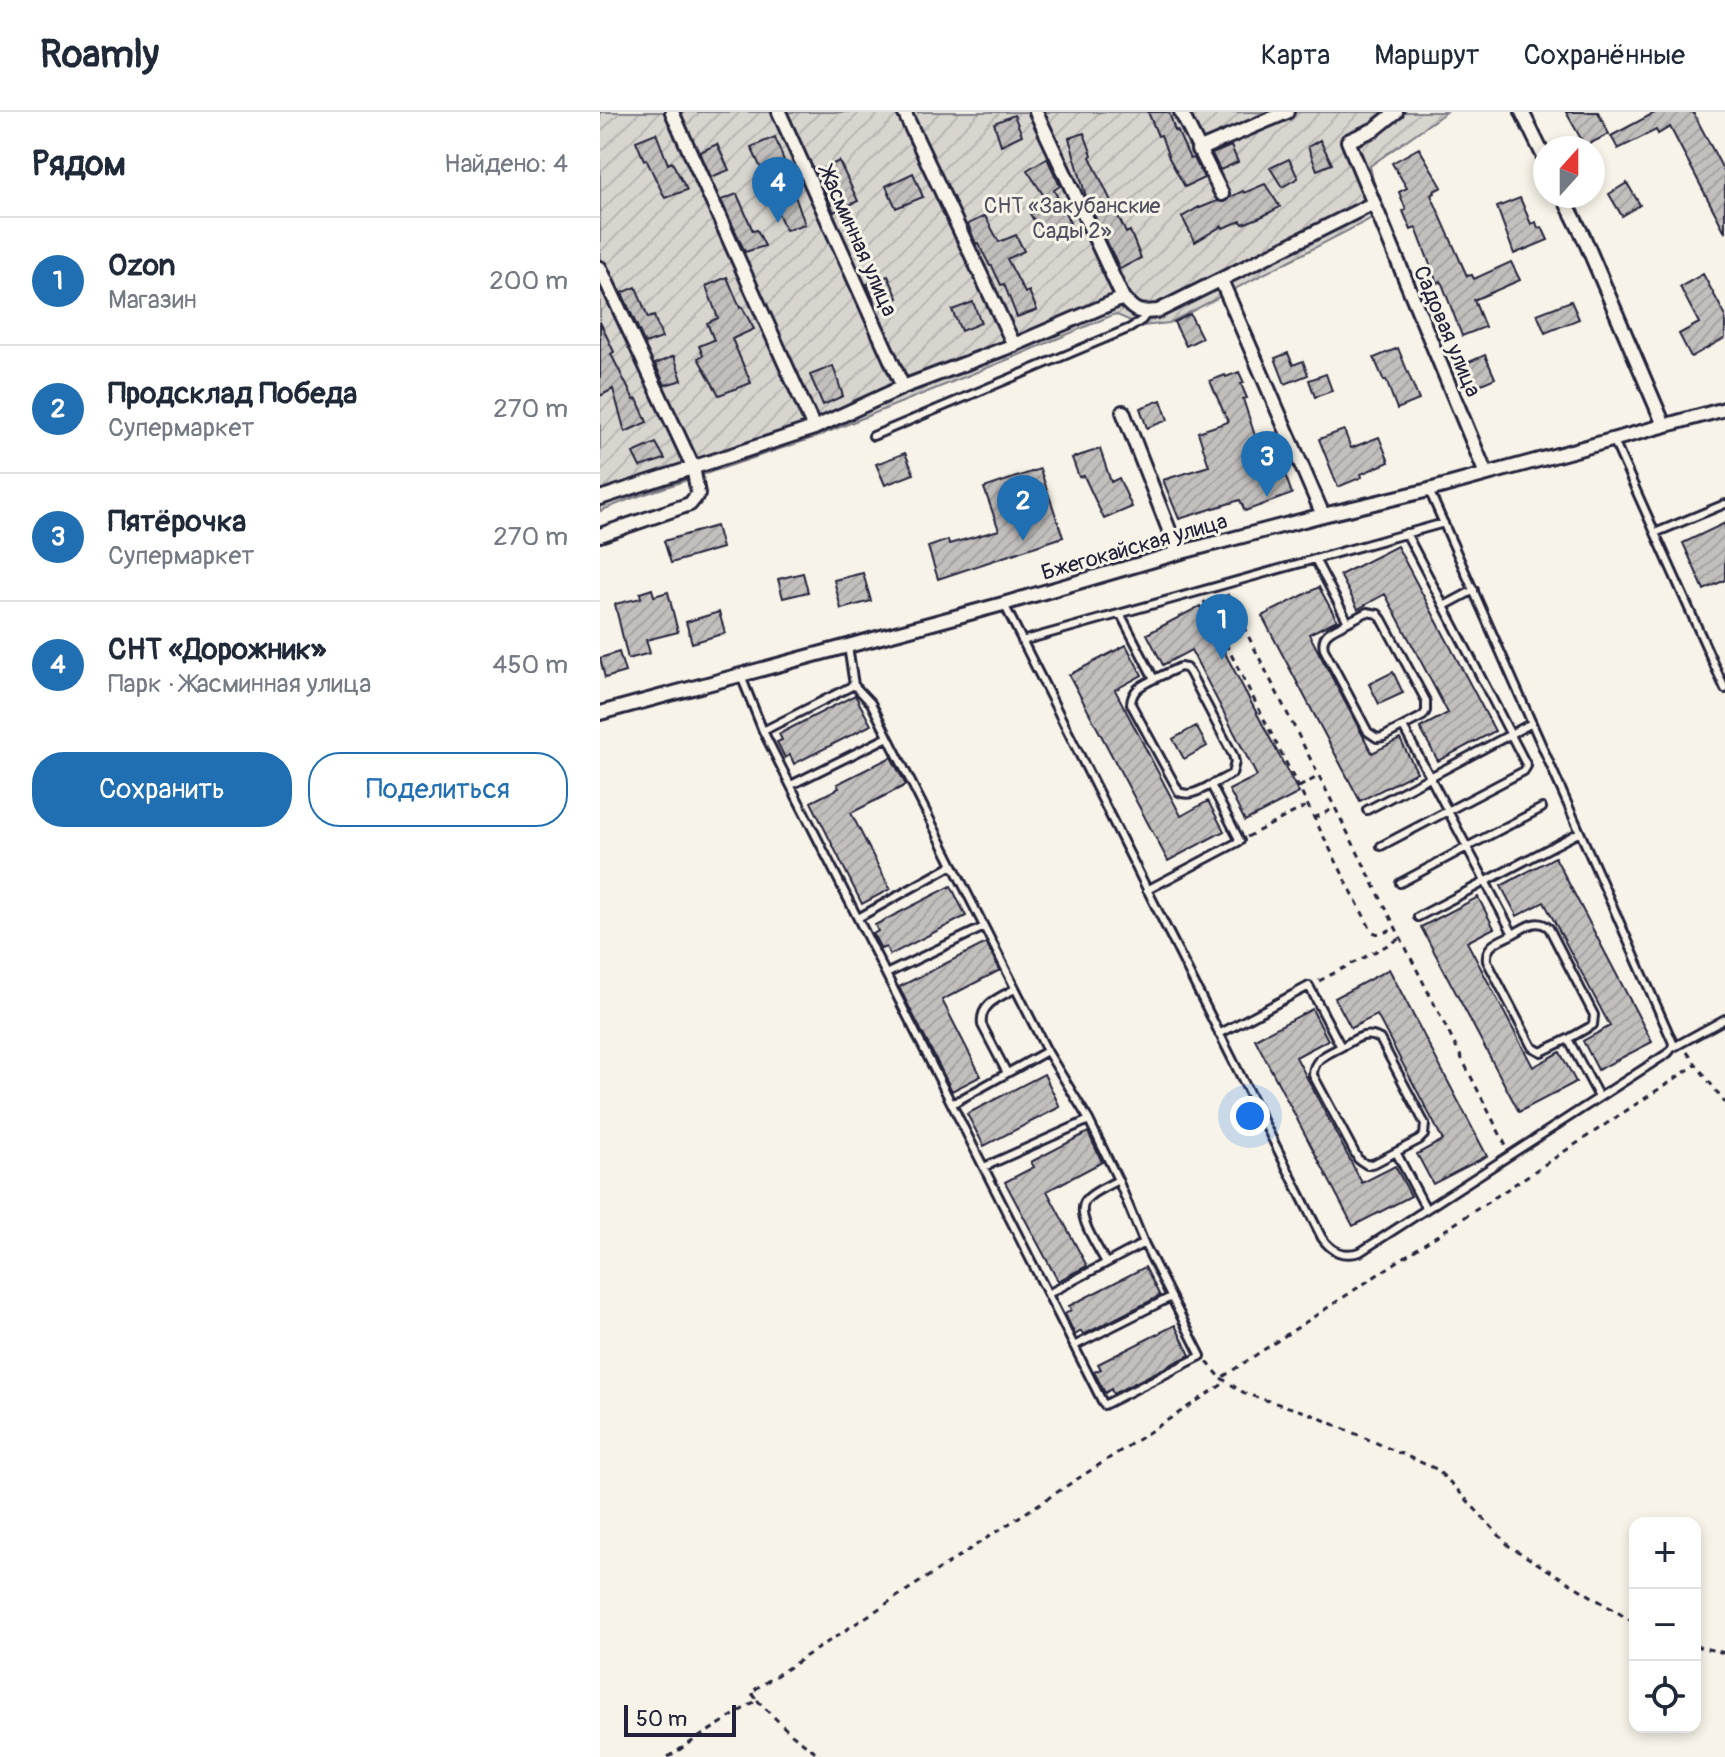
<!DOCTYPE html>
<html lang="ru">
<meta charset="utf-8">
<style>
body{margin:0;font-family:Pangolin,sans-serif;background:#f6f6f7;color:#1f2937}
.controls{position:absolute;right:24px;bottom:24px;display:grid;overflow:hidden;border-radius:16px;box-shadow:0 4px 12px #0003}
.controls button{width:72px;height:72px;display:grid;place-items:center;padding:0;border:0;border-bottom:2px solid #e0e1e3;background:#fff;color:#1f2937;font:40px sans-serif}
.compass{position:absolute;left:933px;top:24px;width:72px;height:72px;border-radius:50%;background:#fff;box-shadow:0 4px 12px #0003;rotate:21deg}
.scale{position:absolute;left:24px;bottom:20px;width:112px;box-sizing:border-box;padding-left:8px;border:4px solid #22223b;border-top:0;font-size:22px;line-height:28px;white-space:nowrap;color:#22223b;-webkit-text-stroke:6px #f7f3e8;paint-order:stroke}
.you{position:absolute;left:650px;top:1004px;width:28px;height:28px;margin:-20px;border:6px solid #fff;border-radius:50%;background:#1a73e8;box-shadow:0 0 0 12px #1a73e833}
.badge{display:grid;place-items:center;width:52px;height:52px;border-radius:50%;background:#1f6fb2;color:#fff;font-size:26px;font-weight:700}
.pin{position:absolute;translate:-50% -66px;filter:drop-shadow(0 2px 4px #0008)}
.pin::after{content:'';position:absolute;top:42px;width:28px;height:24px;background:inherit;clip-path:polygon(0 0,100% 0,50% 100%)}
.list{margin:0;padding:0;list-style:none}
h2{display:flex;justify-content:space-between;align-items:center;height:104px;margin:0;padding:0 32px;font-size:34px}
h2 small{font-size:26px;font-weight:400;color:#747a83}
.list li{display:grid;grid-template-columns:52px 1fr auto;gap:24px;align-items:center;box-sizing:border-box;height:128px;padding:0 32px;border-top:2px solid #e0e1e3}
.list b{display:block;font-size:30px;white-space:nowrap}
.list p{margin:0;font-size:26px;white-space:nowrap;color:#747a83}
.list em{font-size:26px;font-style:normal;color:#747a83}
.actions{display:flex;gap:16px;padding:24px 32px}
.actions a{flex:1;padding:18px 0;border:2px solid #1f6fb2;border-radius:32px;text-align:center;font-size:28px;color:#1f6fb2}
.actions .main{background:#1f6fb2;color:#fff}
.icon{flex:none;width:44px;height:44px;fill:none;stroke:currentColor;stroke-width:2;stroke-linecap:round;stroke-linejoin:round}
.map{position:relative;flex:none;width:1125px;height:1645px;overflow:hidden}
header{display:flex;align-items:center;gap:48px;box-sizing:border-box;height:112px;padding:0 40px;background:#fff;border-bottom:2px solid #e0e1e3}
header strong{font-size:38px}
nav{display:flex;gap:44px;margin-inline-start:auto;font-size:28px}
main{display:flex}
aside{flex:1;background:#fff}
.map>svg:first-child{display:block}
.garden{fill:url(#garden-furrows);stroke:#7d7c85;stroke-width:2}
.building{fill:url(#building-hatch);stroke:#22223b;stroke-width:2}
.lines{fill:none;stroke-linecap:round;stroke-linejoin:round}
.lane-casing{stroke:#22223b;stroke-width:12}
.street-casing{stroke:#22223b;stroke-width:18}
.path{stroke:#22223b;stroke-width:3;stroke-dasharray:6 6;stroke-linecap:butt}
.lane{stroke:#f7f3e8;stroke-width:6}
.street{stroke:#f7f3e8;stroke-width:12}
.labels{text-anchor:middle;stroke-width:6;stroke-linejoin:round;paint-order:stroke}
.park-label{font-size:22px;fill:#504f60;stroke:#f7f3e8}
.street-label{font-size:22px;fill:#22223b;stroke:#f7f3e8}
</style>
<header>
<strong>Roamly</strong>
<nav><a>Карта</a><a>Маршрут</a><a>Сохранённые</a></nav>
</header>
<main>
<aside>
<h2>Рядом<small>Найдено: 4</small></h2>
<ul class="list">
<li><span class="badge">1</span><div><b>Ozon</b><p>Магазин</p></div><em>200 m</em></li>
<li><span class="badge">2</span><div><b>Продсклад Победа</b><p>Супермаркет</p></div><em>270 m</em></li>
<li><span class="badge">3</span><div><b>Пятёрочка</b><p>Супермаркет</p></div><em>270 m</em></li>
<li><span class="badge">4</span><div><b>СНТ «Дорожник»</b><p>Парк · Жасминная улица</p></div><em>450 m</em></li>
</ul>
<div class="actions"><a class="main">Сохранить</a><a>Поделиться</a></div>
</aside>
<div class="map">
<svg width="1125" height="1645" viewBox="0 0 1125 1645">
<defs>
<pattern id="garden-furrows" width="10" height="10" patternUnits="userSpaceOnUse" patternTransform="scale(2)"><rect width="10" height="10" fill="#d8d5cf"/><path d="M-1 1l2-2M0 10L10 0M9 11l2-2" fill="none" stroke="#b9b7b3"/></pattern>
<pattern id="building-hatch" width="6" height="6" patternUnits="userSpaceOnUse" patternTransform="scale(2)"><rect width="6" height="6" fill="#c2bfbd"/><path d="M-1 1l2-2M0 6l6-6M5 7l2-2" fill="none" stroke="#a6a4a3"/></pattern>
</defs>
<rect width="100%" height="100%" fill="#f7f3e8"/>
<filter id="ink" filterUnits="userSpaceOnUse"><feTurbulence type="fractalNoise" baseFrequency=".0125" numOctaves="2"/><feDisplacementMap in="SourceGraphic" scale="16" xChannelSelector="R" yChannelSelector="G"/><feConvolveMatrix kernelMatrix="1 2 1 2 8 2 1 2 1" color-interpolation-filters="sRGB"/></filter>
<g filter="url(#ink)">
<!-- garden -->
<path class="garden" d="M 0,0 L 846,0 L 770,54 L 780,102 L 569,211 L 542,214 L 515,202 L 419,243 L 213,326 L 30,387 L 0,399 Z"/>
<!-- building -->
<path class="building" d="M 548,0 L 569,0 L 575,19 L 577,18 L 590,47 L 594,46 L 604,66 L 585,75 L 569,46 L 561,23 L 558,24 Z
M 966,0 L 998,0 L 1009,22 L 985,34 Z
M 1056,0 L 1093,0 L 1125,61 L 1125,120 L 1070,15 L 1058,22 L 1056,18 L 1018,37 L 1011,24 Z
M 414,3 L 422,23 L 401,33 L 394,11 Z
M 56,21 L 68,52 L 72,50 L 87,78 L 65,86 L 46,47 L 44,48 L 36,29 Z
M 484,21 L 492,43 L 490,45 L 526,121 L 530,119 L 541,146 L 520,157 L 487,88 L 469,26 Z
M 175,25 L 187,57 L 165,65 L 151,35 Z
M 720,28 L 732,52 L 717,58 L 708,35 Z
M 117,32 L 129,58 L 111,65 L 100,40 Z
M 631,34 L 638,50 L 620,58 L 612,42 Z
M 819,36 L 842,75 L 834,79 L 835,81 L 831,83 L 867,164 L 872,163 L 874,167 L 911,150 L 920,168 L 874,188 L 885,215 L 862,224 L 841,169 L 837,171 L 816,116 L 811,118 L 803,99 L 806,98 L 799,80 L 807,76 L 792,51 Z
M 447,46 L 460,74 L 454,78 L 470,111 L 442,122 L 430,102 L 450,93 L 427,58 Z
M 689,47 L 698,66 L 682,75 L 670,56 Z
M 239,49 L 258,89 L 234,100 L 216,60 Z
M 313,61 L 323,85 L 296,96 L 286,74 Z
M 1027,71 L 1040,93 L 1022,104 L 1009,82 Z
M 665,72 L 680,95 L 663,104 L 643,112 L 641,109 L 623,116 L 622,114 L 595,130 L 582,105 L 599,95 L 600,96 L 617,89 L 625,90 L 630,85 L 643,79 L 644,81 Z
M 191,73 L 205,112 L 186,118 L 170,85 Z
M 137,82 L 153,119 L 157,118 L 165,134 L 145,140 L 121,88 Z
M 920,86 L 931,112 L 936,110 L 938,116 L 942,115 L 948,128 L 914,142 L 897,95 Z
M 385,104 L 399,130 L 416,123 L 424,139 L 407,147 L 425,181 L 429,179 L 437,198 L 417,205 L 404,172 L 401,173 L 392,154 L 390,154 L 378,131 L 376,132 L 368,112 Z
M 1103,162 L 1125,203 L 1125,226 L 1091,245 L 1079,222 L 1099,211 L 1080,175 Z
M 288,164 L 298,186 L 276,194 L 267,172 Z
M 127,165 L 140,196 L 142,195 L 154,217 L 132,227 L 151,271 L 119,283 L 98,246 L 103,243 L 99,234 L 114,228 L 107,211 L 118,206 L 106,174 Z
M 36,175 L 48,206 L 54,204 L 62,226 L 45,232 L 22,181 Z
M 971,189 L 979,207 L 945,221 L 937,202 Z
M 373,190 L 381,211 L 361,219 L 352,198 Z
M 590,202 L 602,226 L 586,234 L 574,210 Z
M 0,210 L 14,240 L 11,242 L 34,288 L 37,287 L 47,310 L 25,320 L 13,277 L 0,284 Z
M 798,236 L 819,288 L 797,297 L 786,268 L 784,269 L 774,246 Z
M 688,241 L 693,253 L 703,249 L 708,263 L 685,272 L 675,246 Z
M 885,243 L 895,266 L 870,277 L 860,254 Z
M 74,244 L 82,268 L 65,273 L 55,252 Z
M 233,254 L 243,284 L 223,293 L 210,263 Z
M 639,260 L 644,271 L 641,272 L 647,286 L 643,287 L 659,336 L 674,331 L 692,382 L 645,399 L 640,388 L 579,407 L 563,368 L 609,354 L 598,320 L 628,310 L 610,269 L 625,263 L 626,265 Z
M 726,262 L 732,279 L 715,285 L 709,268 Z
M 561,288 L 568,308 L 547,316 L 540,296 Z
M 744,318 L 751,336 L 779,325 L 789,350 L 761,362 L 762,365 L 738,375 L 719,327 Z
M 56,331 L 65,347 L 40,355 L 33,341 Z
M 500,337 L 511,370 L 519,366 L 532,395 L 504,407 L 484,364 L 479,365 L 472,346 Z
M 305,341 L 314,362 L 285,373 L 276,352 Z
M 440,357 L 463,425 L 338,467 L 328,435 L 348,428 L 349,432 L 399,418 L 384,376 Z
M 1125,411 L 1125,468 L 1104,478 L 1083,431 Z
M 116,414 L 122,436 L 71,451 L 64,429 Z
M 797,434 L 895,619 L 838,649 L 820,616 L 848,601 L 817,542 L 785,482 L 758,497 L 740,463 Z
M 203,461 L 208,480 L 183,486 L 178,467 Z
M 263,461 L 271,489 L 241,497 L 234,468 Z
M 719,475 L 737,508 L 709,522 L 772,641 L 800,627 L 817,660 L 760,689 L 662,504 Z
M 52,477 L 54,484 L 68,480 L 78,520 L 46,528 L 50,541 L 28,547 L 15,492 L 41,486 L 40,481 Z
M 600,494 L 699,681 L 645,709 L 629,678 L 657,664 L 591,538 L 563,553 L 547,522 Z
M 119,500 L 125,521 L 92,531 L 86,510 Z
M 526,533 L 542,563 L 515,578 L 581,704 L 608,689 L 624,719 L 568,749 L 469,563 Z
M 19,540 L 25,560 L 5,566 L 0,546 Z
M 793,560 L 803,581 L 779,592 L 769,572 Z
M 255,583 L 271,613 L 194,652 L 190,643 L 185,646 L 177,630 L 182,628 L 179,622 Z
M 596,614 L 607,634 L 584,647 L 573,627 Z
M 291,645 L 306,673 L 251,701 L 290,777 L 262,792 L 211,690 L 239,676 L 237,672 Z
M 955,745 L 1052,930 L 998,958 L 983,929 L 1010,914 L 944,790 L 917,804 L 901,774 Z
M 351,774 L 366,804 L 290,843 L 286,835 L 281,837 L 273,822 L 278,819 L 275,813 Z
M 878,785 L 894,816 L 867,830 L 933,955 L 960,940 L 976,970 L 919,1000 L 821,815 Z
M 386,831 L 400,858 L 342,888 L 381,964 L 352,979 L 299,875 Z
M 789,857 L 887,1044 L 833,1072 L 817,1042 L 843,1028 L 777,903 L 751,916 L 735,886 Z
M 712,897 L 728,928 L 696,945 L 762,1071 L 795,1054 L 811,1084 L 753,1114 L 655,927 Z
M 444,962 L 460,995 L 384,1034 L 367,1002 Z
M 488,1020 L 502,1050 L 447,1079 L 487,1154 L 458,1169 L 405,1070 L 434,1055 L 431,1050 Z
M 545,1155 L 560,1184 L 483,1223 L 481,1219 L 475,1223 L 465,1202 L 471,1198 L 469,1194 Z
M 575,1213 L 590,1243 L 513,1282 L 511,1277 L 505,1281 L 494,1260 L 501,1257 L 498,1252 Z"/>
<g class="lines">
<!-- lane casing -->
<g class="lane-casing">
<path id="lane" d="M 273,324 L 530,216 L 542,208 L 548,200
M 1013,327 L 1125,577
M 1055,421 L 1125,392
M 715,447 L 748,510 L 767,500 L 778,502 L 782,507 L 826,589 L 826,599 L 823,604 L 783,625 L 777,626 L 768,620 L 724,537 C 720,520 735,517 748,510
M 404,492 L 722,1126 C 732,1140 743,1145 760,1140 L 1068,941 L 1072,936 L 1073,931 L 829,378
M 844,494 L 874,478
M 521,503 L 554,567 L 580,555 L 586,556 L 590,561 L 633,643 L 635,650 L 632,662 L 611,673 L 640,729 L 547,778
M 422,529 L 844,411
M 248,534 L 254,573
M 141,564 L 163,619 L 504,1293 L 601,1244 L 544,1131 L 518,1068 L 489,1008 L 447,939 L 271,591 L 254,573 L 163,619
M 554,567 C 542,573 532,577 531,592 L 579,680 C 590,685 600,678 611,673
M 803,615 L 830,665 L 932,611
M 191,673 L 288,625
M 767,698 L 830,665 L 867,735 L 942,696
M 781,734 L 924,659 L 927,654 L 806,421
M 800,771 L 867,735 L 913,822 C 925,816 936,805 949,816 L 994,903 L 993,913 L 968,927 L 999,985
M 818,805 L 980,720
M 258,806 L 353,753
M 913,822 C 900,829 885,832 887,849 L 932,935 L 941,940 L 968,927
M 286,862 L 384,815
M 619,922 L 709,874 L 741,935 C 755,928 765,918 780,927 L 825,1012 L 824,1023 L 819,1028 L 796,1040 L 826,1097
M 741,935 C 728,942 713,946 713,963 L 758,1047 L 767,1053 L 775,1051 L 796,1040
M 1072,936 L 1125,907
M 407,961 L 382,913 C 379,892 400,885 415,877
M 352,992 L 447,939
M 384,1055 L 489,1008
M 506,1151 C 499,1136 474,1103 486,1088 C 493,1079 508,1074 518,1068
M 448,1182 L 544,1131
M 474,1234 L 571,1185"/>
</g>
<!-- street casing -->
<g class="street-casing">
<path id="street" d="M 72,0 L 214,316
M 179,0 L 303,275
M 304,0 L 414,233
M 436,0 L 523,186 C 536,201 539,201 558,199 L 772,92
M 581,0 L 622,82
M 796,0 L 775,17 L 748,29 L 886,362
M 922,0 L 945,47
M 598,38 L 687,0
M 963,84 L 984,126 L 1064,313
M 0,156 L 93,355 L 98,382 L 90,392 L 0,423
M 621,168 L 723,403
M 523,300 L 578,441
M 0,386 L 214,316 L 303,275 L 414,233 L 523,186
M 0,601 L 403,492 L 578,441 L 723,403 L 829,378 L 1125,297"/>
</g>
<!-- path -->
<path class="path" d="M 627,482 L 907,1036
M 604,489 L 771,818 C 779,826 787,819 795,815
M 699,675 L 719,664
M 714,706 L 735,696
M 647,725 L 708,693
M 719,869 L 801,826
M 1087,940 L 1125,991
M 607,1250 L 621,1266 L 1097,952
M 621,1266 L 646,1282 L 708,1301 L 836,1357 L 853,1373 L 909,1434 L 1035,1511
M 1095,1534 L 1125,1541
M 157,1588 L 189,1620 L 222,1645
M 68,1645 L 157,1588 L 151,1580 L 626,1270"/>
<!-- lane -->
<use href="#lane" class="lane"/>
<!-- street -->
<use href="#street" class="street"/>
</g>
</g>
<g class="labels">
<!-- park labels -->
<g class="park-label">
<text x="472" y="101">СНТ «Закубанские<tspan x="472" dy="25">Сады 2»</tspan></text>
</g>
<!-- street labels -->
<g class="street-label">
<text transform="translate(259 129) rotate(66)" y="8">Жасминная улица</text>
<text transform="translate(848 219) rotate(67)" y="8">Садовая улица</text>
<text transform="translate(534 434) rotate(-16)" y="8">Бжегокайская улица</text>
</g>
</g>
</svg>
<div class="controls">
<button>+</button>
<button>−</button>
<button><svg class="icon" aria-label="locate" viewBox="0 0 24 24"><circle cx="12" cy="12" r="6"/><path d="M12 2v4M12 18v4M2 12h4M18 12h4"/></svg></button>
</div>
<svg class="compass" viewBox="-18 -18 36 36"><path d="M0-13l5 13h-10z" fill="#e53935"/><path d="M0 13l5-13h-10z" fill="#747a83"/></svg>
<div class="scale">50 m</div>
<div class="you"></div>
<div class="pin badge" style="left:622px;top:548px">1</div>
<div class="pin badge" style="left:423px;top:429px">2</div>
<div class="pin badge" style="left:667px;top:385px">3</div>
<div class="pin badge" style="left:178px;top:111px">4</div>
</div>
</main>
